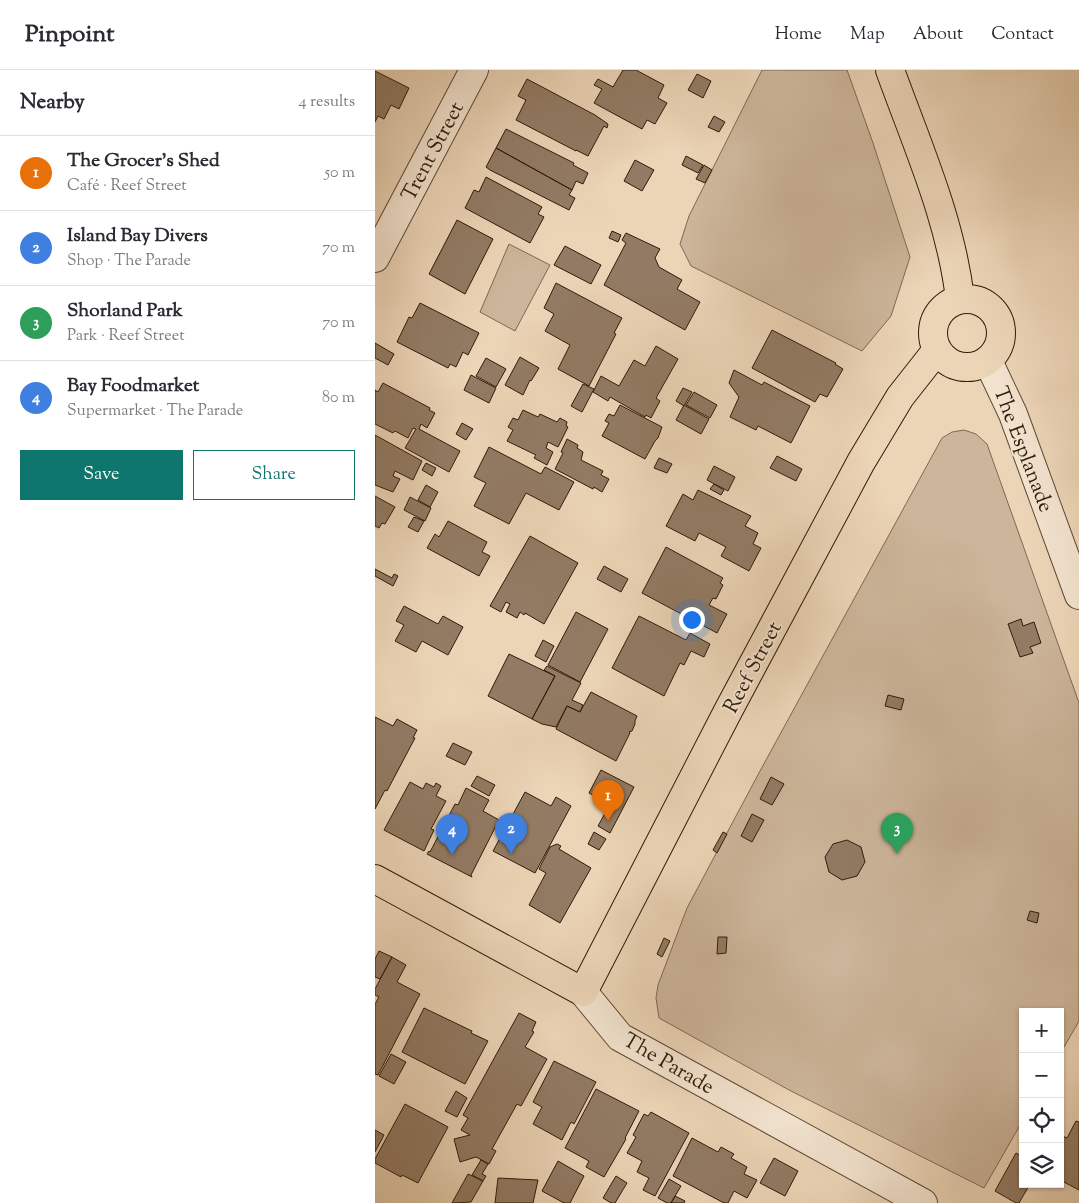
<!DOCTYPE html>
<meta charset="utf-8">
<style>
body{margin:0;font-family:"Sorts Mill Goudy",serif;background:#f2f2f3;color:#2b2b33}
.controls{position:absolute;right:15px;bottom:15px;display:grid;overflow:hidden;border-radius:0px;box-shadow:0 1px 4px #0004}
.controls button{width:45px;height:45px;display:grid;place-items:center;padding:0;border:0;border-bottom:1px solid #e1e1e2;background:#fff;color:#2b2b33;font:25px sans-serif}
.you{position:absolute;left:316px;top:549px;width:18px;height:18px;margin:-12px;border:4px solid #fff;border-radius:50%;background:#1a73e8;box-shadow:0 0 0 8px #1a73e833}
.badge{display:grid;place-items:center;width:32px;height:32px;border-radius:50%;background:#0f766e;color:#fff;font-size:16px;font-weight:700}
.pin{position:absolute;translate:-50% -41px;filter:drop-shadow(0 1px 2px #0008)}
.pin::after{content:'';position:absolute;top:26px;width:18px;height:15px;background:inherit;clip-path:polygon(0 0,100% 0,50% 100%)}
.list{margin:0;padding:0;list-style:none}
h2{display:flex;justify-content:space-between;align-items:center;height:65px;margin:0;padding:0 20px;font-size:21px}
h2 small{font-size:16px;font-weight:400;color:#7c7c81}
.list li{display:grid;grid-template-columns:32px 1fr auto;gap:15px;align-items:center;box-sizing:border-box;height:75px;padding:0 20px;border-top:1px solid #e1e1e2}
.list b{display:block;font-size:19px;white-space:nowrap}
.list p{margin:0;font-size:16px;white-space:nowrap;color:#7c7c81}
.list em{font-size:16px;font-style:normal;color:#7c7c81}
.actions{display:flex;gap:10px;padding:15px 20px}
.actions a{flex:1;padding:11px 0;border:1px solid #0f766e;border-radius:0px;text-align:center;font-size:18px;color:#0f766e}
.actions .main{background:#0f766e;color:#fff}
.icon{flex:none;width:28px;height:28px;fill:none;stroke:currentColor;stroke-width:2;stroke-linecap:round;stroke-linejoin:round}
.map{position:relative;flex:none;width:704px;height:1133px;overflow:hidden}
header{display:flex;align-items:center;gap:30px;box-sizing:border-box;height:70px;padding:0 25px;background:#fff;border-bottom:1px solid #e1e1e2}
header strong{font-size:24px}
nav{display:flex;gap:28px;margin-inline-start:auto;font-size:18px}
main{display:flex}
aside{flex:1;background:#fff}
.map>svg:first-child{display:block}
.green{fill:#ccb59a;stroke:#7e6852}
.building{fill:#927b64;stroke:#301a0a}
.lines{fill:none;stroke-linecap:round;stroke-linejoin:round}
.minor-casing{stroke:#5f4935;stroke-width:30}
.major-casing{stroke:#301a0a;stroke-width:30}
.minor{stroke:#f3e4d0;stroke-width:28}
.major{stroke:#ecd5b7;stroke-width:28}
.labels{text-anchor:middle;stroke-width:4;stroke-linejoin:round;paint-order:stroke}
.street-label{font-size:21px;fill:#301a0a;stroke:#f3e4d0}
</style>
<header>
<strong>Pinpoint</strong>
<nav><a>Home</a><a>Map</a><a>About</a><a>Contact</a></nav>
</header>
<main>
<aside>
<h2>Nearby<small>4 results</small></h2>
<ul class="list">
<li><span class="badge" style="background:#e8710a">1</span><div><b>The Grocer's Shed</b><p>Café · Reef Street</p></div><em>50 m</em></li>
<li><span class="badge" style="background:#3f7fe0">2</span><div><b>Island Bay Divers</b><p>Shop · The Parade</p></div><em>70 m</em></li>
<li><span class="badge" style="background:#2e9e5b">3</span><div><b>Shorland Park</b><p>Park · Reef Street</p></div><em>70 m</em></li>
<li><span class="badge" style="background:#3f7fe0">4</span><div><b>Bay Foodmarket</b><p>Supermarket · The Parade</p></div><em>80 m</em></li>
</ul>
<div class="actions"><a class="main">Save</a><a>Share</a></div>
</aside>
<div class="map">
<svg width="704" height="1133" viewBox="0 0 704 1133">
<rect width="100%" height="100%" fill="#ecd5b7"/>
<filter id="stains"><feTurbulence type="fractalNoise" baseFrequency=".004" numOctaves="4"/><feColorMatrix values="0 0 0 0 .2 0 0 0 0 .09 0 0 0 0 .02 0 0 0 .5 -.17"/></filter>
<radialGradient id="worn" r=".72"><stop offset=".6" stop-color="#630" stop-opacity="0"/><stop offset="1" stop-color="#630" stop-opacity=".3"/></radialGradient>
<!-- green -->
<path class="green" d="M 387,0 L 472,0 L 498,73 L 535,187 L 516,246 L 487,281 L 316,196 L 305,174 L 314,146 Z
M 134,174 L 175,195 L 140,261 L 105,242 Z
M 589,360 L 601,364 L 612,374 L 704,633 L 704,951 L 685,984 L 685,942 L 648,942 L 648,1050 L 609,1118 L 414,1020 L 284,948 L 281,928 L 283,915 L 312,838 L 385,701 L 567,368 L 577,362 Z"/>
<!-- building -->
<path class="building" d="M 248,0 L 261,0 L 289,15 L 283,28 L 292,33 L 280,54 L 272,50 L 267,59 L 219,33 L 227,19 L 219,15 L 223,9 L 238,17 Z
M 0,1 L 34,18 L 24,39 L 16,35 L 9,49 L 3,46 L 0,52 Z
M 322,4 L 336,11 L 328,28 L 313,20 Z
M 152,9 L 220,45 L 233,54 L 232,58 L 229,56 L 213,86 L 201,80 L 201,81 L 141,50 L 151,30 L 143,26 Z
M 339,46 L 350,52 L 344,62 L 333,57 Z
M 131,59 L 199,93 L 198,95 L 213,103 L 208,114 L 201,111 L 197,120 L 121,78 Z
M 121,78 L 197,120 L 194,125 L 200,128 L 194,140 L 115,100 L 111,97 Z
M 311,86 L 328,95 L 323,103 L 307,95 Z
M 260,90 L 279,100 L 267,121 L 249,111 Z
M 329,95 L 337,100 L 330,113 L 321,109 Z
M 111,107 L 167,137 L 163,144 L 169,147 L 155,173 L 90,138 L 99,120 L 104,122 Z
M 82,150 L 118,169 L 90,224 L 54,204 Z
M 237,161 L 246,165 L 243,172 L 234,168 Z
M 251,163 L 285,179 L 280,188 L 284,197 L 307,210 L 302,219 L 325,232 L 310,260 L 229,215 L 251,173 L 247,170 Z
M 190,176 L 226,195 L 216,214 L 179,195 Z
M 181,213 L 247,248 L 239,263 L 241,264 L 214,316 L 183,299 L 195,275 L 170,261 L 179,244 L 169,238 Z
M 45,233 L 104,263 L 93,285 L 88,282 L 81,297 L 75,294 L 73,298 L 22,272 L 34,247 L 37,248 Z
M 397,260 L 461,293 L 460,294 L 468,299 L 452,327 L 445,324 L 440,332 L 377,298 Z
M 0,273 L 19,284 L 13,295 L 0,288 Z
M 281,276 L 303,289 L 281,328 L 285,331 L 276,348 L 271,345 L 270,347 L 235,327 L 233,331 L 218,322 L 226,306 L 244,316 L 259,290 L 270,296 Z
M 145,287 L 164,298 L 156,311 L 155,310 L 148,325 L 130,315 Z
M 111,288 L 131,299 L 121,317 L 101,306 Z
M 359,300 L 387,315 L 389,312 L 435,336 L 416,373 L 383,356 L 381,360 L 355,347 L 364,327 L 354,313 Z
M 96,305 L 121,318 L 114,333 L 89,320 Z
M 8,313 L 55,338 L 54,340 L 60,343 L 52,358 L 46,354 L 44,359 L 85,381 L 74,402 L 30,378 L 41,359 L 38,358 L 33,368 L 20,361 L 18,363 L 0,354 L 0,320 L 3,322 Z
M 208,314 L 219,319 L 207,342 L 196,336 Z
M 308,318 L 317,322 L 309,336 L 301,331 Z
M 319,322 L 342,335 L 335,348 L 311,335 Z
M 245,335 L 287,357 L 283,368 L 280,371 L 270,389 L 227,366 L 234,353 L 230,351 L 234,344 L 239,346 Z
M 309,335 L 334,349 L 326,364 L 301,350 Z
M 148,340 L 163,347 L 165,344 L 182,352 L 185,348 L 192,352 L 191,356 L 193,357 L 183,377 L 173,372 L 171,378 L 178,382 L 172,395 L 159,388 L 161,385 L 132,371 L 138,360 L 133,357 L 138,348 L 143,350 Z
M 87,353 L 98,359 L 91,370 L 81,364 Z
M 0,365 L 47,391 L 38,410 L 20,401 L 18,406 L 25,409 L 18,422 L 0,415 Z
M 192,369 L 203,375 L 202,378 L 208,382 L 206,390 L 228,401 L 226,405 L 234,409 L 227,422 L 219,417 L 218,419 L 180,399 L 188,383 L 186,382 Z
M 114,377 L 166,404 L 170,397 L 199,412 L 184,440 L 151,423 L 134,454 L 99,436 L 111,413 L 99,407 Z
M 402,386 L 427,399 L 421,411 L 395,398 Z
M 284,388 L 297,394 L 292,403 L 279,398 Z
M 51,393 L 61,398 L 57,406 L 47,400 Z
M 339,396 L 360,407 L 353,421 L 332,410 Z
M 339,414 L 349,420 L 346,425 L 335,419 Z
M 51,415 L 63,422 L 55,437 L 43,430 Z
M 323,420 L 376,446 L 370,456 L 383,463 L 378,474 L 386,478 L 374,501 L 346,486 L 351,477 L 324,463 L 320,471 L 291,456 L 308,424 L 318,430 Z
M 0,426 L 20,437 L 10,454 L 7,453 L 4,458 L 0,456 Z
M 35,427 L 56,438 L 50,451 L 29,440 Z
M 39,447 L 49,451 L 43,462 L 33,457 Z
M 73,451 L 112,472 L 107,482 L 115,486 L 104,506 L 52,478 L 60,464 L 64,467 Z
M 155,466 L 203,493 L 169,554 L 150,543 L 149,545 L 145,542 L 142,548 L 131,542 L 135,534 L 131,532 L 126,542 L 115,536 Z
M 291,477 L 348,508 L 345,513 L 348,515 L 341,529 L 338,528 L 334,535 L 352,544 L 342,563 L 267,523 Z
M 229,496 L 253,509 L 246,522 L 222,509 Z
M 0,499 L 17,508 L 19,504 L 23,506 L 18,516 L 0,506 Z
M 29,536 L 63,554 L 68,546 L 88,557 L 73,585 L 47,571 L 41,582 L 20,571 L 29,555 L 21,551 Z
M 201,542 L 233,559 L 205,612 L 173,595 Z
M 264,546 L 311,570 L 315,563 L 335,574 L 329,587 L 316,581 L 309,595 L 305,593 L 289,626 L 237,598 Z
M 646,549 L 648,556 L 659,552 L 666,573 L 655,577 L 658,583 L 645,587 L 633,554 Z
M 168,570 L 179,576 L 171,592 L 160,586 Z
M 134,584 L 180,606 L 157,649 L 113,626 Z
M 172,596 L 206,613 L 197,630 L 208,635 L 205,642 L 192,636 L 181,657 L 167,654 L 157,649 L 180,606 L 169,600 Z
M 216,622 L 262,646 L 260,651 L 260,654 L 257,661 L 254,662 L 255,663 L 241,691 L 181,659 L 192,636 L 205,642 Z
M 513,625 L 529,629 L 526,640 L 510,636 Z
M 0,647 L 18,656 L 22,649 L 42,660 L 38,668 L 40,668 L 12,721 L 10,720 L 0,739 Z
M 78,673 L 97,682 L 90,695 L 71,686 Z
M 226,700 L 259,717 L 235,763 L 223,756 L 235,734 L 214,723 Z
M 102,706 L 120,715 L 114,726 L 96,716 Z
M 396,707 L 409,714 L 397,735 L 385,729 Z
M 35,712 L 48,719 L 51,713 L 59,717 L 61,713 L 66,716 L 61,726 L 71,731 L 56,759 L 59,760 L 49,781 L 9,760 Z
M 91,718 L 114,730 L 108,741 L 124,750 L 96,805 L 97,807 L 52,784 L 54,781 L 55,782 L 80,734 L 83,735 Z
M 150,722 L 176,736 L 181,727 L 196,736 L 160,803 L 118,781 Z
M 377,744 L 389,750 L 377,772 L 366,766 Z
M 219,762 L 231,769 L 224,780 L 213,774 Z
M 348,762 L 352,764 L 342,783 L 338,780 Z
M 472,770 L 486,777 L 490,792 L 482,806 L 467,810 L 454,802 L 450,787 L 458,774 Z
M 182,774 L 186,776 L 184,779 L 216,798 L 185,853 L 154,835 L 171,803 L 164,799 L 175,777 Z
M 655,841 L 664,843 L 662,853 L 652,850 Z
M 343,867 L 352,867 L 351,883 L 342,884 Z
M 289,868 L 295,871 L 287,887 L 282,884 Z
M 4,881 L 17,887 L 5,909 L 0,907 L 0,889 Z
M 17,887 L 31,895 L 22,912 L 45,924 L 3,1005 L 0,1004 L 0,934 L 4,927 L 0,925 L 0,919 Z
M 49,938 L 97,961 L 96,963 L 113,971 L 90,1014 L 27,982 Z
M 144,943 L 161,952 L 157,961 L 159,962 L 150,977 L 172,989 L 146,1036 L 142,1034 L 117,1079 L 121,1081 L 114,1094 L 101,1087 L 85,1092 L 79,1069 L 95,1065 L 86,1060 L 93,1048 L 88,1045 Z
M 16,984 L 31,992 L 19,1014 L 4,1006 Z
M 179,991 L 221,1012 L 199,1054 L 196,1052 L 187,1070 L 158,1054 L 167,1037 L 158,1032 Z
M 221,1019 L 264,1041 L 250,1068 L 251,1069 L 229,1107 L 211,1097 L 214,1091 L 190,1078 Z
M 81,1021 L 92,1028 L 82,1047 L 70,1041 Z
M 30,1034 L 73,1057 L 43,1113 L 27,1105 L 26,1107 L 0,1093 L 0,1089 Z
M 276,1042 L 314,1063 L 280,1126 L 268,1120 L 274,1108 L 262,1102 L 267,1091 L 252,1083 L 261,1067 L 258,1065 L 269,1044 L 273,1046 Z
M 701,1051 L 704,1052 L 704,1120 L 685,1110 L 685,1065 L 692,1068 Z
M 0,1060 L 9,1065 L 0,1082 Z
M 317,1068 L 343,1082 L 346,1077 L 359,1084 L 356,1088 L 372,1097 L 369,1104 L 382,1110 L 372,1128 L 359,1121 L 353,1133 L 349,1133 L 298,1106 Z
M 641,1083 L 648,1087 L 648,1114 L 655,1114 L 644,1133 L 641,1133 L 620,1121 Z
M 399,1088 L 423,1101 L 410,1126 L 385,1113 Z
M 106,1090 L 113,1094 L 107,1104 L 111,1106 L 108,1111 L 97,1105 Z
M 183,1091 L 209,1106 L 195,1133 L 189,1133 L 167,1121 Z
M 93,1104 L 108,1111 L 96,1132 L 77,1133 Z
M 241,1106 L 252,1113 L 240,1133 L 236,1133 L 228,1128 Z
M 123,1108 L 163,1110 L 158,1133 L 120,1133 Z
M 294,1109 L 306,1116 L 296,1133 L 292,1133 L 283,1128 Z
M 300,1126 L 310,1131 L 309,1133 L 296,1133 Z"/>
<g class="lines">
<!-- minor casing -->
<g class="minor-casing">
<path id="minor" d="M 0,188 L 99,0
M 613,291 L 638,344 L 704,525
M 208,922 L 245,967 L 548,1133"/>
</g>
<!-- major casing -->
<g class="major-casing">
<path id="major" d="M 515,0 C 542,75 576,150 585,229
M558 263a34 34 0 1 1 68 0a34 34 0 1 1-68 0Z
M 0,809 L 208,922 L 353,641 L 486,392 L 525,327 L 562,280"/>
</g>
<!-- minor -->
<use href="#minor" class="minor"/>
<!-- major -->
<use href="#major" class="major"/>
</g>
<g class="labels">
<!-- street labels -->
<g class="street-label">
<text transform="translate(57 81) rotate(-62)" y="7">Trent Street</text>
<text transform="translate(649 379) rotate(69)" y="7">The Esplanade</text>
<text transform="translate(377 597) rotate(-62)" y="7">Reef Street</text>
<text transform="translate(294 993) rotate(30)" y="7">The Parade</text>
</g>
</g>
<rect width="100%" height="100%" filter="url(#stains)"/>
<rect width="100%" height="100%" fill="url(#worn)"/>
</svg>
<div class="controls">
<button>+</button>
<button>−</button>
<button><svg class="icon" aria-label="locate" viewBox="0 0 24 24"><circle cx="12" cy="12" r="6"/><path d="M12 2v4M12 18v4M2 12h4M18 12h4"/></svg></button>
<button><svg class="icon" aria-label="layers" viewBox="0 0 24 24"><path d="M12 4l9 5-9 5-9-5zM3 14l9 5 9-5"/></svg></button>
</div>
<div class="you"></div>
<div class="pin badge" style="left:233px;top:751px;background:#e8710a">1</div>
<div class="pin badge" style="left:136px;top:784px;background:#3f7fe0">2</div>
<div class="pin badge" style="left:522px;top:784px;background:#2e9e5b">3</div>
<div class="pin badge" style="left:77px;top:785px;background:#3f7fe0">4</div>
</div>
</main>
